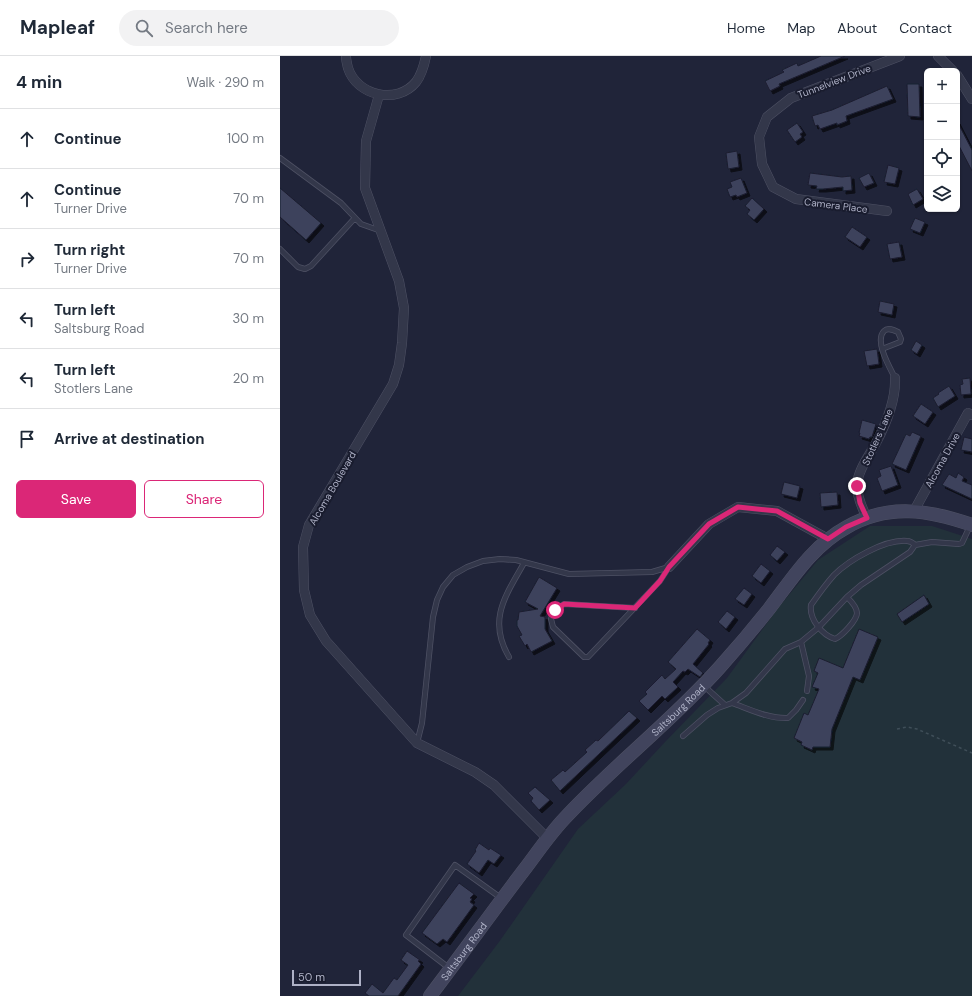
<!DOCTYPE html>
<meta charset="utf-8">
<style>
body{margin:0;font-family:"DM Sans",sans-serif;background:#f2f2f3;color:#1f2937}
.controls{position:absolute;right:12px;top:12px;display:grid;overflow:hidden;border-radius:6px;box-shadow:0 1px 3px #0004}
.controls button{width:36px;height:36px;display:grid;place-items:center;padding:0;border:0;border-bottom:1px solid #e0e1e3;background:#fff;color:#1f2937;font:20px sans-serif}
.scale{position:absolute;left:12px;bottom:10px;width:69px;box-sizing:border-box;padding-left:4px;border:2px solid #aeb1c6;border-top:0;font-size:11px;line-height:14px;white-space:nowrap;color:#aeb1c6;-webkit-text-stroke:3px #191c2e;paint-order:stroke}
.stop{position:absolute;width:12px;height:12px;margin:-9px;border:3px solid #db2777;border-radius:50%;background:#fff}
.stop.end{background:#db2777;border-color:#fff;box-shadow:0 1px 4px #0008}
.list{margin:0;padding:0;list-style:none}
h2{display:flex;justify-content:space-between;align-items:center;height:52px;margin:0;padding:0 16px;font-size:17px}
h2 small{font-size:13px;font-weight:400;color:#747a83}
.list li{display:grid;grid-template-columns:26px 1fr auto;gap:12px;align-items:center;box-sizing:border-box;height:60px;padding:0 16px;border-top:1px solid #e0e1e3}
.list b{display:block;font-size:15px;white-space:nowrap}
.list p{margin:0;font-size:13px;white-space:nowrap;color:#747a83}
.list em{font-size:13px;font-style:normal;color:#747a83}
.actions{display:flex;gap:8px;padding:12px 16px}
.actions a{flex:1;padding:9px 0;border:1px solid #db2777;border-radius:6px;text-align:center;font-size:14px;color:#db2777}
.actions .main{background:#db2777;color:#fff}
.icon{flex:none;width:22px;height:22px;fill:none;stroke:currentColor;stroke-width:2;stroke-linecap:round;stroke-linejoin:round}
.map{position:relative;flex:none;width:692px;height:940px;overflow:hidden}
header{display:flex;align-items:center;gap:24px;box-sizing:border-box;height:56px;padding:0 20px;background:#fff;border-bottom:1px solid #e0e1e3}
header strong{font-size:19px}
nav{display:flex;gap:22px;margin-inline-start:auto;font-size:14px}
.search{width:280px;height:36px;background:#f2f2f3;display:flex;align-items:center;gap:10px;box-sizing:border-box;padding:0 14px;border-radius:22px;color:#747a83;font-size:15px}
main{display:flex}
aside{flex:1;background:#fff}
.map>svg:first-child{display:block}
.green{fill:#22313a}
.building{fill:#3e425c;stroke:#1b1e30;filter:url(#shadow)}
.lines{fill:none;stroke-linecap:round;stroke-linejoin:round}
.service-casing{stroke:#4e5164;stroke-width:6}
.minor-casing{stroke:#4e5164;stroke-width:10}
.secondary-casing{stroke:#4e5164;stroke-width:14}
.path{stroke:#3f4e58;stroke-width:1.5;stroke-dasharray:3 3;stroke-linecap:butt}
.service{stroke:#33374a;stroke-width:4.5}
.minor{stroke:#33374a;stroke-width:9}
.secondary{stroke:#41445d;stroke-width:13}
.route{stroke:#db2777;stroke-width:5}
.labels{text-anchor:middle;stroke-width:4;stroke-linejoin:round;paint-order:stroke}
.street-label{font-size:10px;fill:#aeb1c6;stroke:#191c2e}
</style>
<header>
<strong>Mapleaf</strong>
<div class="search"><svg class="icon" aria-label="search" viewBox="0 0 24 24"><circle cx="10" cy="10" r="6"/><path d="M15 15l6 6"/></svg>Search here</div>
<nav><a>Home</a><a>Map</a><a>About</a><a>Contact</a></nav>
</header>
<main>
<aside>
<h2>4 min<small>Walk · 290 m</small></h2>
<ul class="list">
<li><svg class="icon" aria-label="ahead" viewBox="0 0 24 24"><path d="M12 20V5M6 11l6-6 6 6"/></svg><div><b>Continue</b></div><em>100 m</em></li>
<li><svg class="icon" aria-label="ahead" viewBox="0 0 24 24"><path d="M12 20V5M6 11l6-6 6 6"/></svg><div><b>Continue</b><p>Turner Drive</p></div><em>70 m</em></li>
<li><svg class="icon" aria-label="right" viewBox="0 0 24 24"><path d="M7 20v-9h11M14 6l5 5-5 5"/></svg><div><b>Turn right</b><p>Turner Drive</p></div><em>70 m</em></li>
<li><svg class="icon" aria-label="left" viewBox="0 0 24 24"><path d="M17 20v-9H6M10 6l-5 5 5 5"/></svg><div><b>Turn left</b><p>Saltsburg Road</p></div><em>30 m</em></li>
<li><svg class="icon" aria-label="left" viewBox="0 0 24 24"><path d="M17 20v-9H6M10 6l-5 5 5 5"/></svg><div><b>Turn left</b><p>Stotlers Lane</p></div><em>20 m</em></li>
<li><svg class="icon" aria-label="arrive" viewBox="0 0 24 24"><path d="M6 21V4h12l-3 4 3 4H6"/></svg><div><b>Arrive at destination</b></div></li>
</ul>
<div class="actions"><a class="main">Save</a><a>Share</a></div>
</aside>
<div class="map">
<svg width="692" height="940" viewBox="0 0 692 940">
<defs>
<filter id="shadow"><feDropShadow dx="3" dy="3" stdDeviation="0" flood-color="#0009"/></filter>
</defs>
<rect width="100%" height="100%" fill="#202439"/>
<!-- green -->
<path class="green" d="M 590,470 L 652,470 L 692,483 L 692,940 L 178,940 L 219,886 L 298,773 L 346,728 L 385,686 L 447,622 L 498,552 L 538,504 Z"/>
<!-- building -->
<path class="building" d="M 541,0 L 565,0 L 499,28 L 500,30 L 490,35 L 485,25 L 504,16 L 502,14 L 517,7 L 518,10 Z
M 627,28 L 639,28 L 640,61 L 628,60 Z
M 607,30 L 613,43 L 566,60 L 567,65 L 557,69 L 557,67 L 540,73 L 538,69 L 535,70 L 532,60 L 552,54 Z
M 677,65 L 692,94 L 692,115 L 677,86 Z
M 517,67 L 523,76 L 520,78 L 522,81 L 515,86 L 507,74 Z
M 457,95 L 459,111 L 448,113 L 446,97 Z
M 608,109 L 619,112 L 615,128 L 604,126 Z
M 530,117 L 562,121 L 571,120 L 572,134 L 563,135 L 563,131 L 543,133 L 536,133 L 537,130 L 528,129 Z
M 589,117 L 594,127 L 584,131 L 579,122 Z
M 461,122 L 467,137 L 457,141 L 456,139 L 450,141 L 447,133 L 452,131 L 450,126 Z
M 0,132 L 41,167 L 26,184 L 0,161 Z
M 637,133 L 643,143 L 633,149 L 628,138 Z
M 472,142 L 484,153 L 474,164 L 467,158 L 470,154 L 465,150 Z
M 635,162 L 645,166 L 640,177 L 630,173 Z
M 572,171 L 587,181 L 580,191 L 565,181 Z
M 619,186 L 622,201 L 610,203 L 607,188 Z
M 600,245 L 614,248 L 612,259 L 598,256 Z
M 636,285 L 642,289 L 637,298 L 631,294 Z
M 597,293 L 599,308 L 587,310 L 584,295 Z
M 690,322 L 691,338 L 681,339 L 680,329 L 683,328 L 682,323 Z
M 669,330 L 675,340 L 658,351 L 653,342 L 659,338 L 658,337 Z
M 641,348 L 653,356 L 645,368 L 633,360 Z
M 582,364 L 596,368 L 592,381 L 590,381 L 589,383 L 579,380 L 580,377 L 579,377 Z
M 632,376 L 641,380 L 626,414 L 612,408 L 626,378 L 630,380 Z
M 684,381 L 692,383 L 692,396 L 681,394 Z
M 611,410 L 618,429 L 602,435 L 597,422 L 601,420 L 599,414 Z
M 678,417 L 684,421 L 682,425 L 692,429 L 692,443 L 662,429 L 669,418 L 676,422 Z
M 504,426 L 520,430 L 517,442 L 501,438 Z
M 557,436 L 558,449 L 541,451 L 540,437 Z
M 497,490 L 505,496 L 497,505 L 490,499 Z
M 481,508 L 490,515 L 481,527 L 472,520 Z
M 259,521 L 277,532 L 260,560 L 265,561 L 265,573 L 272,585 L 251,596 L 247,588 L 245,590 L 239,580 L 242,579 L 237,570 L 237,564 L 238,564 L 239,556 L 258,553 L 245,546 Z
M 464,532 L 472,538 L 464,549 L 455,543 Z
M 644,539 L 649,548 L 622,566 L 617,558 Z
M 447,555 L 455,561 L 446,573 L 438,566 Z
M 417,573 L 430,584 L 428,587 L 429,588 L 413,608 L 423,617 L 420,621 L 408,613 L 405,616 L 403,615 L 393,626 L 398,631 L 385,643 L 382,640 L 368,654 L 359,645 L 367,638 L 365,636 L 382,619 L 385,623 L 396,613 L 388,606 Z
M 579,573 L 598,581 L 580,624 L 573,621 L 552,673 L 550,691 L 533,691 L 532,694 L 521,689 L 522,686 L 514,682 L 524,657 L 528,659 L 539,633 L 532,631 L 538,617 L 534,615 L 539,602 L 563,612 Z
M 349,655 L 357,662 L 280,735 L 271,724 L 283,714 L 285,716 L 307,696 L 305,694 L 316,684 L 318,685 Z
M 255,731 L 270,744 L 259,754 L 251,745 L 253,742 L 248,737 Z
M 199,787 L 209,794 L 210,792 L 221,799 L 214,808 L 208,804 L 199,817 L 187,808 L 196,795 L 195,794 Z
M 179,827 L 194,838 L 190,842 L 192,843 L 190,846 L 194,849 L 167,886 L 163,883 L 157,888 L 142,877 Z
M 127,895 L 140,904 L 138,905 L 141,908 L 118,940 L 89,940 L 85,937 L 92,928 L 103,937 L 114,922 L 117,924 L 128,909 L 121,904 Z"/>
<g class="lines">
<!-- service casing -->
<g class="service-casing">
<path id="service" d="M 0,102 L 61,147 L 81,168 L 101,175
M 0,193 L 18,211 L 25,213 L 31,210 L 74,163
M 602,293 L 620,286 L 621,283 L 618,276 C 614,274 608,271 604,275 C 594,285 610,312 615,322
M 635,489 L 652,486 L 679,488 L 682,487 L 690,470
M 355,552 L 284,548 L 275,554 L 271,563 L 273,571 L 304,601 L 308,601 L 380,525 L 389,511
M 521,586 L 529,620 L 527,635
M 229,601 C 207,564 226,539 244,507
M 424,630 L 445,649
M 452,647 C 469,653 489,663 508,662 L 516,654 L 523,644
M 403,680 L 427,659 L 438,652 L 452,647 L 466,637 L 505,593 L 521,586 L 539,571 L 567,541 C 571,545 577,551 577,557 C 577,564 562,580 555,583 C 542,579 529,563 531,549 C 538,539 546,528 554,519 C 569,504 605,483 627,485 C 629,485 633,487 635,489 L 630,496 L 581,529 L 567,541
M 137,687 L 142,667 L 153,561 L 157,544 L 163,531 L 173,519 L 187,511 L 203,505 L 220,503 L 236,504 L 289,518 L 372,516 L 389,511
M 169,912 L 126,879 L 175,809 L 221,842"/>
</g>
<!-- minor casing -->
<g class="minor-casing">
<path id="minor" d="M 66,0 C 66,4 67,8 68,12 C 77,40 117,49 136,26 C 142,18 144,10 146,0
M 658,0 L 673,15
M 677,19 L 692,43
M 99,39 L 86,85 L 85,132 L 119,225 L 124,252 L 122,287 L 119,309 L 113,328 L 29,469 L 23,491 L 24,534 L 30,559 L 46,585 L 137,687 L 195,716 L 214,729 L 268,783
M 607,155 L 516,143 L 493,131 L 482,108 L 479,81 L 487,61 L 511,42 L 620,0
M 634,455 L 688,357 L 692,359
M 587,462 C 582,452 577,441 577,429 C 578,414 589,400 596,387 C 606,368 616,344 615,322
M 389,511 L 429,468 L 458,451 L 497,455 L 548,483"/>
</g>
<!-- secondary casing -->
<g class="secondary-casing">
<g id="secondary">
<path id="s1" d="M 150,940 C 182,898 212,856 244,814 C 257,797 269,779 284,763 C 333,710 391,666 440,611 C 457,592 473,573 489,553 C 512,523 532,490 567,471 C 609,447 649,454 692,469"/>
</g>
</g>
<!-- path -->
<path class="path" d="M 617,673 L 627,671 L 637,673 L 692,697"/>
<!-- service -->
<use href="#service" class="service"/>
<!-- minor -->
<use href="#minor" class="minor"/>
<!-- secondary -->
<use href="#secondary" class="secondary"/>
</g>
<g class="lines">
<!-- route -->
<path class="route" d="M 275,554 L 284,548 L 355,552 L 380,525 L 389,511 L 429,468 L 458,451 L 497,455 L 548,483 L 566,471 L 587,462 L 580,447 L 577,430"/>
</g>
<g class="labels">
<!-- street labels -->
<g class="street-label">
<text transform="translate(554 25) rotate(-21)" y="4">Tunnelview Drive</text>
<text transform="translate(556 149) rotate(7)" y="4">Camera Place</text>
<text transform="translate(597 381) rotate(-66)" y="4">Stotlers Lane</text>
<text transform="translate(662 404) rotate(-61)" y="4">Alcoma Drive</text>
<text transform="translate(52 432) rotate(-60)" y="4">Alcoma Boulevard</text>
<text dy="4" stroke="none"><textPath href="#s1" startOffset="380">Saltsburg Road</textPath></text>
<text dy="4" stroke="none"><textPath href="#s1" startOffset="56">Saltsburg Road</textPath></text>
</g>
</g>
</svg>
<div class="controls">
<button>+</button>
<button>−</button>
<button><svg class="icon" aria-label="locate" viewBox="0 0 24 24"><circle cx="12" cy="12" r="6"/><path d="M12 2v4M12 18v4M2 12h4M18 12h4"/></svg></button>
<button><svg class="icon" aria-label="layers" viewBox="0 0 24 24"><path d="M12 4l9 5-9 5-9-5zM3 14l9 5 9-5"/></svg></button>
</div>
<div class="scale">50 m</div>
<div class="stop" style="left:275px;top:554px"></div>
<div class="stop end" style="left:577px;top:430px"></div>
</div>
</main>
